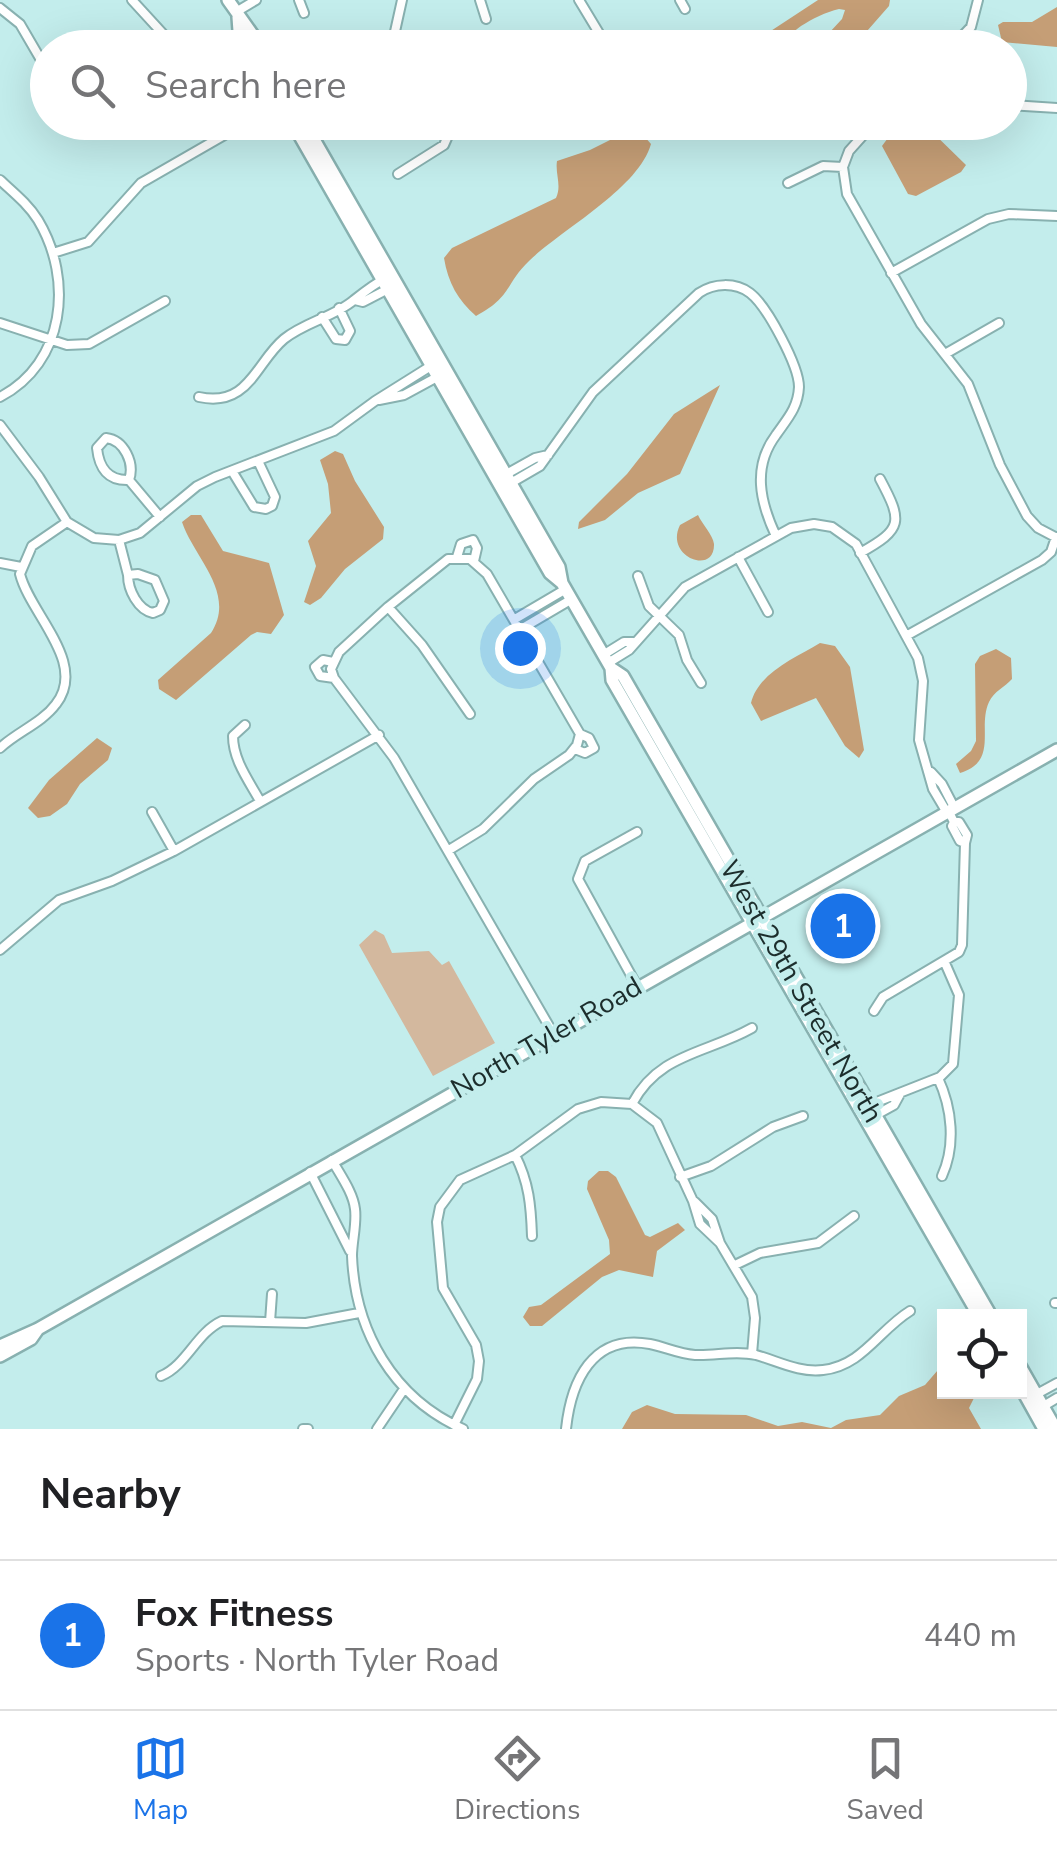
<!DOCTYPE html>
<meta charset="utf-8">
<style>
body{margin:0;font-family:"Nunito Sans",sans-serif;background:#f6f6f6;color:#202124}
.controls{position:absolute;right:30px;bottom:30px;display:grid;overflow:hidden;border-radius:0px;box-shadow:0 10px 40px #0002}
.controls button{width:90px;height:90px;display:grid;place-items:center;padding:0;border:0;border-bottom:2px solid #e0e0e0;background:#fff;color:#202124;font:50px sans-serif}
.you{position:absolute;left:520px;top:648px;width:35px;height:35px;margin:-25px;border:8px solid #fff;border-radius:50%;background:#1a73e8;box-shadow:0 0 0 15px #1a73e833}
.badge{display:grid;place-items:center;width:65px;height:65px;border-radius:50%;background:#1a73e8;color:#fff;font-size:32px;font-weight:700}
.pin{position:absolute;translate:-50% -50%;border:5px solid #fff;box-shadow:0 2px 10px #0006}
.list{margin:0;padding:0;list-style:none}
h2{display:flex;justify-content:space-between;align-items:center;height:130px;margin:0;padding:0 40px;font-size:42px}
h2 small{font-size:32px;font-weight:400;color:#757577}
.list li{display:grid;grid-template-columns:65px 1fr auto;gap:30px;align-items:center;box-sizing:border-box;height:150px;padding:0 40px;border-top:2px solid #e0e0e0}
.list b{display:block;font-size:38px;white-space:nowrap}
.list p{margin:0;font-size:32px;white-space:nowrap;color:#757577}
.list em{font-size:32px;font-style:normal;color:#757577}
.icon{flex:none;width:55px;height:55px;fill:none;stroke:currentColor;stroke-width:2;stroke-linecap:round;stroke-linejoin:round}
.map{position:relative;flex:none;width:1057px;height:1429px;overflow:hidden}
.search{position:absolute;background:#fff;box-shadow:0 10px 40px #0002;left:30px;right:30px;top:30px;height:110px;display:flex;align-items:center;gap:25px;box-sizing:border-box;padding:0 35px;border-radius:55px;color:#757577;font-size:38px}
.sheet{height:280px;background:#fff}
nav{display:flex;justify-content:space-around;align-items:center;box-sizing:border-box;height:140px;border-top:2px solid #e0e0e0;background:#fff;font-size:28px;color:#757577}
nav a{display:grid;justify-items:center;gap:5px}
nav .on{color:#1a73e8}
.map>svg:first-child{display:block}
.green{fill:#d3b89e}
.water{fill:#c59e76}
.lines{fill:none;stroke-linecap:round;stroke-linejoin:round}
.street-casing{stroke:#88b1b0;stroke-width:12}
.secondary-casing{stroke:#88b1b0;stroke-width:16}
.street{stroke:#fff;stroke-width:8}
.secondary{stroke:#fff;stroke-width:11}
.labels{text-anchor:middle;stroke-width:9;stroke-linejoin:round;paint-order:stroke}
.street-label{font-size:28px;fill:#1c2d2c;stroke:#c3edec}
</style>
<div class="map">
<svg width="1057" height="1429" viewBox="0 0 1057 1429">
<rect width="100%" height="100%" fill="#c3edec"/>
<!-- green -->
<path class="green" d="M 375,930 L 384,935 L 392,953 L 429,951 L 442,965 L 449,961 L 495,1043 L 433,1076 L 359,945 Z"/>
<!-- water -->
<path class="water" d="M 818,0 L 890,0 L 889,6 L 853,47 L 816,47 L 842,19 L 845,10 L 839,9 C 826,12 812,19 801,26 C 781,40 786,48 758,47 L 757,40 Z
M 1057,7 L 1057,47 L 1002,42 L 998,25 L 1003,22 L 1032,22 Z
M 899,123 L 923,123 L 966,165 L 961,172 L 916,196 L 908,194 L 882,146 Z
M 626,132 L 644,136 L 651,144 C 638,189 562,229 529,261 C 505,284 512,297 476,316 C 458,300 448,283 444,258 L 452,248 L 556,198 C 562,185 555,174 557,161 L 590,150 Z
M 720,385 L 680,474 L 638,493 L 605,520 L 578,529 L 579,522 L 627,474 L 674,414 Z
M 335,451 L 343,454 L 355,481 L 384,527 L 383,539 L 345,569 L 321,598 L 310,605 L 304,602 L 316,566 L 308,541 L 331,513 L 328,484 L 320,460 Z
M 191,515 L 201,515 L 223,551 L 269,563 L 284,615 L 271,634 L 257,632 L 251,635 L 176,700 L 159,689 L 158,680 L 211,633 C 237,593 194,558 182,522 Z
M 698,515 C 702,524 713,535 714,544 C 715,576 664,557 680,525 Z
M 820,643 L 835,646 L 850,667 L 864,750 L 859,758 L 845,746 L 816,698 L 761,721 L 751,703 C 758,673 795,658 820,643 Z
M 996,649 L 1011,658 L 1012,679 C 1005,687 994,691 989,702 C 977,728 999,761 960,773 L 956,764 L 971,751 L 976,741 L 975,664 L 980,656 Z
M 97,738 L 112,748 L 108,760 L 80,784 L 67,804 L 50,816 L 38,818 L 28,808 L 49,780 Z
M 599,1171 L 608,1171 L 616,1177 L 645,1235 L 650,1237 L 678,1223 L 685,1230 L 657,1251 L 653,1277 L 619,1270 L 602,1277 L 542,1326 L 530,1326 L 523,1317 L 529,1307 L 541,1305 L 610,1254 L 609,1240 L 587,1189 L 588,1181 Z
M 944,1363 L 944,1392 L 977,1392 L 969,1408 L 981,1429 L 622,1429 L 632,1412 L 647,1405 L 675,1414 L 746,1415 L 778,1426 L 802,1422 L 831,1428 L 846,1420 L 880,1415 L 899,1396 L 925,1385 Z"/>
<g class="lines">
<!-- street casing -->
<g class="street-casing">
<path id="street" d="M 132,0 L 176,48
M 299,0 L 304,13
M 480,0 L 486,19
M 579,0 L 608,48
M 680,0 L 685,9
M 0,8 L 20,24 L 48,72
M 236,12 L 256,0
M 397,48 L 394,36 L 402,0
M 951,48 L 971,27 L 978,0
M 1010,105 L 1057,108
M 875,122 L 849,151 L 843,167 L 847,194 L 921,324 L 968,384 L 1000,465 L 1027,516 L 1038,528 L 1057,538
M 398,174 L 444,145 L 454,122
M 0,180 C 14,193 28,204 38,220 C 74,280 65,363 0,397
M 788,183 L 823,166 L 843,167
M 53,253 L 88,242 L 141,183 L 247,122
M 891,273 L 988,219 L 1009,214 L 1057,216
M 355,300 L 363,302 L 392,287
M 322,317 L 336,339 L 345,340 L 350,331 L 339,308
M 0,323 L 67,345 L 89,344 L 165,301
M 945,354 L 999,323
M 199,397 C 249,408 256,362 284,339 C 305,322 334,317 354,300 C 364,292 374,284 386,278
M 379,400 L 404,395 L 439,376
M 0,425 L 39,477 L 67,522 L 94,538 L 119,540 L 140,533 L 197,486 L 215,477 L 334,431 L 375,401 L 434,364
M 106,438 C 124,440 135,463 129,480 C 108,481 99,468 97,448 Z
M 232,471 L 254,507 L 266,509 L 272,506 L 275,497 L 258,461
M 503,476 L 535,458 L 548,455
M 129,480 L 160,517
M 509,484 L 540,466 L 593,392 L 699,293 C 714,283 735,282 750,293 C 767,306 799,366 799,387 C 798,408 787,419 776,435 C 752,467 760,502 776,536
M 119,540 L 128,575
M 860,553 C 903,529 903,522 880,479
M 457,557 L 461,544 L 473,540 L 477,548 L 474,561
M 738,557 L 768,612
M 0,563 L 21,567
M 138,574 L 155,580 L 164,601 L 160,610 L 153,613 C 138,610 128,590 128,575 Z
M 638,576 L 649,606 L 679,635 L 687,660 L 701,683
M 388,607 L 422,645 L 470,714
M 515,619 L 566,589
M 521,629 L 572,599
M 906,636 L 1042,560 L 1051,552 L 1056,537
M 603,655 L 624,642 L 633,642
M 333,662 L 323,660 L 315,667 L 320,676 L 334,678
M 608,663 L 629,650 L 685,587 L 791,528 L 814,524 L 832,527 L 856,544 L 918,658 L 923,681 L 919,740 L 933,789 L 946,811
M 245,725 L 233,736 C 233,760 249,781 260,801
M 0,748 C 17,732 42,723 56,704 C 88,663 30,614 20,574 L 32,546 L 67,522
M 575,749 L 585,753 L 594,748 L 589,738 L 580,734
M 931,772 L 942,784 L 954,807
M 948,810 L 954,822 L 952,826 L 960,841 L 965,843 L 967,835 L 959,822 L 954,822
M 152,812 L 174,851
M 637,832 L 585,861 L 578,879 L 637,986
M 449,850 L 483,829 L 534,779 L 569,755 L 577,745 L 580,734
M 0,950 L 59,900 L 112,881 L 174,851 L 379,735
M 874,1011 L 883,997 L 959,952 L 962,945 L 965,843
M 553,1033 L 394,758 L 334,678 L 331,669 L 339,652 L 388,607 L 448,559 L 470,559 L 487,574 L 580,734
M 938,1078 C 952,1108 956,1145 942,1176
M 632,1104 C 659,1053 706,1054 752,1028
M 869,1105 L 940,1077 L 953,1064 L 959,995 L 945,963
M 874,1116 L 894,1105 L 900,1094
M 515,1155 C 529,1182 531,1206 532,1236
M 332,1160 C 340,1175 353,1192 355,1209 C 357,1224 352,1241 352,1256 C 355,1331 393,1398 463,1429
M 310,1172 L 350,1251
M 680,1177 L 711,1166 L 773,1127 L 803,1116
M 695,1202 L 712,1219 L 720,1243
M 735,1265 L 760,1253 L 818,1243 L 854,1216
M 1055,1303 L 1057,1303
M 270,1322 L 272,1294
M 161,1376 C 187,1365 196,1333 222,1321 L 306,1323 L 359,1313
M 1035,1395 L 1057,1383
M 1042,1407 L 1057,1398
M 454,1425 L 477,1379 L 479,1361 L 476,1345 L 443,1288 L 437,1222 L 440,1207 L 460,1180 L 515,1155 L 578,1109 L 601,1102 L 632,1104 L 657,1123 L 693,1201 L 700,1224 L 720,1243 L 752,1297 L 755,1318 L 752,1354
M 303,1429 L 308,1429
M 377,1429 L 404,1389
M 566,1429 C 571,1382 592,1333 650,1344 C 665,1347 679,1354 695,1355 C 716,1356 735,1350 756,1355 C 778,1361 799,1373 823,1370 C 862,1366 879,1330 910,1311"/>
</g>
<!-- secondary casing -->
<g class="secondary-casing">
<path id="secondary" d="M 228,0 L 262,48
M 238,17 L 239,31 L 249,48
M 292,122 L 550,573 L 562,583
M 304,122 L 559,567 L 562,583 L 611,668 L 612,680 L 627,706 L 979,1316
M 611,668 L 623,676 L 991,1316
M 0,1346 L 38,1329 L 1057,750
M 0,1356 L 31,1339 L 38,1329
M 1020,1366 L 1056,1429
M 1020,1386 L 1044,1429"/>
</g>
<!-- street -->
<use href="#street" class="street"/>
<!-- secondary -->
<use href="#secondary" class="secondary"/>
</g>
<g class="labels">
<!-- street labels -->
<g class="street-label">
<text transform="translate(802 991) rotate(60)" y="10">West 29th Street North</text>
<text transform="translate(546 1037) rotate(-30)" y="10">North Tyler Road</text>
</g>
</g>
</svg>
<div class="controls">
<button><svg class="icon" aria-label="locate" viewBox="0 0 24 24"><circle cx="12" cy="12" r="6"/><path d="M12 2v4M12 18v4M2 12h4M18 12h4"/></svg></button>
</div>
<div class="you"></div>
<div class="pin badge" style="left:843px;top:926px">1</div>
<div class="search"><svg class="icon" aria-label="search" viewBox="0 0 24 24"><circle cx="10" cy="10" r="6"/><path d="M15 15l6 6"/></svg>Search here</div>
</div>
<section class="sheet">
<h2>Nearby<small></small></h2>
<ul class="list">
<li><span class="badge">1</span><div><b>Fox Fitness</b><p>Sports · North Tyler Road</p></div><em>440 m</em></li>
</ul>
</section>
<nav>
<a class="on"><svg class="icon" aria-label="map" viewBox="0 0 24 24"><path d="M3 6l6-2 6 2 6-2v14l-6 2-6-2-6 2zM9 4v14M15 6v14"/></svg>Map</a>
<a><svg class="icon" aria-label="directions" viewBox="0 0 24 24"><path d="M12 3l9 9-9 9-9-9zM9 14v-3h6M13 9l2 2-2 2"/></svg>Directions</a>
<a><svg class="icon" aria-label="saved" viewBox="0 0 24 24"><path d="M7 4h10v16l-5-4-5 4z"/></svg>Saved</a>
</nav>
